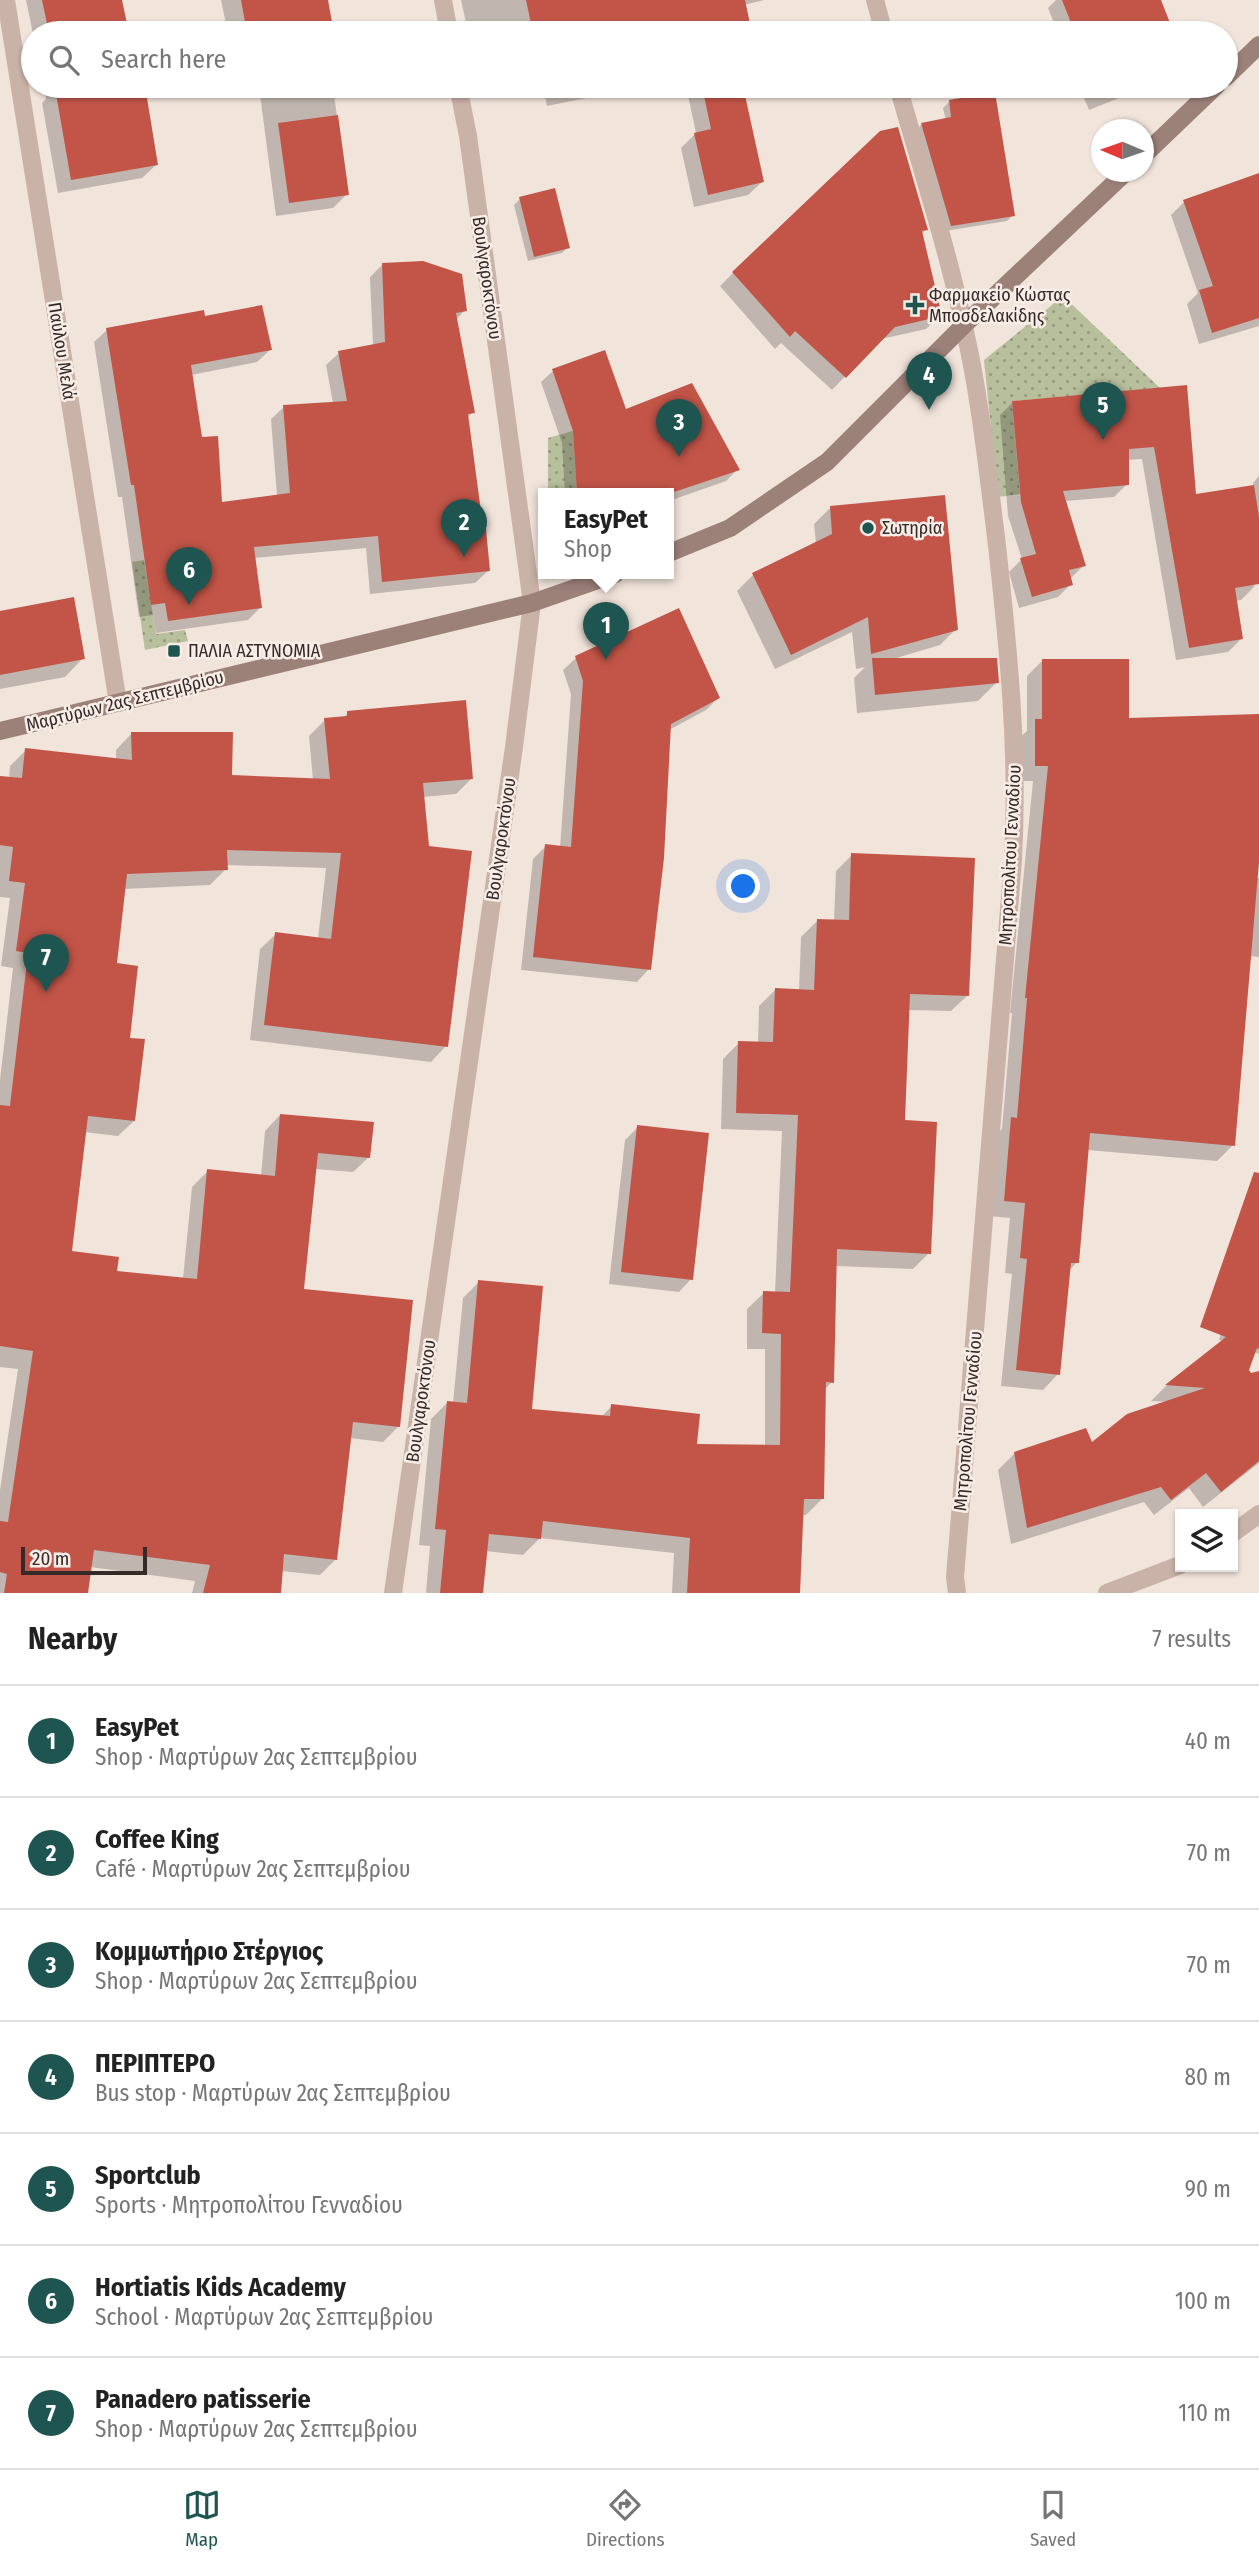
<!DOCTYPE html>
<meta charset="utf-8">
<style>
body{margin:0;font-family:"Fira Sans Condensed",sans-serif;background:#f2f2f2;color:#222}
.controls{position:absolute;right:21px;bottom:21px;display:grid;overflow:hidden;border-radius:0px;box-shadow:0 2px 5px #0004}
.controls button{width:63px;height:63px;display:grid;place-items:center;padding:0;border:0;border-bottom:2px solid #e0e0e0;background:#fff;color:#222;font:35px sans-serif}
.compass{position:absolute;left:1091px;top:119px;width:63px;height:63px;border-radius:50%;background:#fff;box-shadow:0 2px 5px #0004;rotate:272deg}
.scale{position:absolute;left:21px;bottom:18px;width:126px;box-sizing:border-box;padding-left:7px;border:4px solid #352a28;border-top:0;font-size:19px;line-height:24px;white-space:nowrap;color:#352a28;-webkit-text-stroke:5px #f9eee7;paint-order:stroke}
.you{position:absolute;left:744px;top:887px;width:24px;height:24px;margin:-18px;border:5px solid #fff;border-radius:50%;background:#1a73e8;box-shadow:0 0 0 10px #1a73e833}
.badge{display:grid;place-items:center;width:46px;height:46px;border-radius:50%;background:#1f5551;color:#fff;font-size:23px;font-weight:700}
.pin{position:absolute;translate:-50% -58px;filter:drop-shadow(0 2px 4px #0008)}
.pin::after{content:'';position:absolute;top:37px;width:24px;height:21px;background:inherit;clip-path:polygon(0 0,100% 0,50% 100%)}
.popup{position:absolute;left:538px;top:488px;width:136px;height:91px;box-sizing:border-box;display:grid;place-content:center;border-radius:0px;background:#fff;filter:drop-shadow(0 2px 5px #0005);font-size:23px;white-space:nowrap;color:#767676}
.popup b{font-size:26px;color:#222}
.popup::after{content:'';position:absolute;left:50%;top:100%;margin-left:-14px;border:14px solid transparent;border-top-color:#fff}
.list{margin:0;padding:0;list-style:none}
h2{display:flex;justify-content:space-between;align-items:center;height:91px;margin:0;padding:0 28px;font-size:30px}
h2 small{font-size:23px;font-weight:400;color:#767676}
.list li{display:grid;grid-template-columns:46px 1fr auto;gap:21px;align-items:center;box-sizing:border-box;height:112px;padding:0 28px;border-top:2px solid #e0e0e0}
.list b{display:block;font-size:26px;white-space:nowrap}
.list p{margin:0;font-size:23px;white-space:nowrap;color:#767676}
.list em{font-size:23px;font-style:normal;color:#767676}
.icon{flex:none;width:38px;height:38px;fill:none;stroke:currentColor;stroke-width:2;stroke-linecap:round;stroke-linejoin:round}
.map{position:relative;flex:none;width:1259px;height:1593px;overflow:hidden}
.search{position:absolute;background:#fff;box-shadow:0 2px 5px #0004;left:21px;right:21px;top:21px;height:77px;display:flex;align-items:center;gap:18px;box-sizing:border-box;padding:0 24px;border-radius:38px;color:#767676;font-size:26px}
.sheet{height:875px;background:#fff}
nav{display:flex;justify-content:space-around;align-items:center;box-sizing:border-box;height:98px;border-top:2px solid #e0e0e0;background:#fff;font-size:19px;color:#767676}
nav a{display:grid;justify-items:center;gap:4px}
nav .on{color:#1f5551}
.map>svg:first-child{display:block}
.grass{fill:url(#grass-dots)}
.shadow{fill:#0003}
.building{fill:#c25548}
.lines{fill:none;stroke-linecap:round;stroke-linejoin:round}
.street{stroke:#c9b2a8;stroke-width:18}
.secondary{stroke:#9c8179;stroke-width:18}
.poi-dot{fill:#1f5551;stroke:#f9eee7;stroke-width:2.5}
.labels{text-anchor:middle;stroke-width:5;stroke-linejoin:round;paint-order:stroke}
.street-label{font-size:18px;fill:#352a28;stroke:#f9eee7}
.poi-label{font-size:18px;fill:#352a28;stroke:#f9eee7;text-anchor:start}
</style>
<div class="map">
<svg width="1259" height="1593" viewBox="0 0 1259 1593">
<defs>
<pattern id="grass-dots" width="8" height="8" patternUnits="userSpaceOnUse" patternTransform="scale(1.75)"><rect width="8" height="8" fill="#b8bf9c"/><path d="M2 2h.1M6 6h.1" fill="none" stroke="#969b7f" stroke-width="1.8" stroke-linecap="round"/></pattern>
</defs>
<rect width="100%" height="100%" fill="#f1e4db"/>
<!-- grass -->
<path class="grass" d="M 1063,296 L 1160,388 L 1012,401 L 1020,494 L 998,497 L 984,360 Z
M 573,431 L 577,494 L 548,494 L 548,438 Z
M 144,560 L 156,634 L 185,630 L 188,641 L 145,650 L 132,562 Z"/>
<!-- shadow -->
<path class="shadow" d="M 26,0 L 120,0 L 127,33 L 33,34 Z
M 221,0 L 326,0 L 332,33 L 205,33 L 227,29 Z
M 461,0 L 764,0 L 744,5 L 751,33 L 517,33 L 514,21 L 468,32 Z
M 1056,0 L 1159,0 L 1172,33 L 1058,33 L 1048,8 Z
M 44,86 L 177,86 L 144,93 L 156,165 L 142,178 L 58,193 L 42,103 L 46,99 Z
M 240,86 L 333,86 L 347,194 L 333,208 L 276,216 L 259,87 L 241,90 Z
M 543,86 L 646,86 L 547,106 Z
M 686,86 L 752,86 L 742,92 L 762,182 L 748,195 L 694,207 L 681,148 L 696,133 Z
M 1079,86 L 1149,86 L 1089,110 Z
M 949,102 L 1013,215 L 1007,221 L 945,231 L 916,131 L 921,125 L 946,120 L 943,108 Z
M 1259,175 L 1259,326 L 1199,344 L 1187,304 L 1198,293 L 1171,215 L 1184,202 Z
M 520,199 L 568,247 L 562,253 L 528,261 L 514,205 Z
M 926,230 L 921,234 L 940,316 L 926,329 L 881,339 L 832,390 L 781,343 L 775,349 L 720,286 L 733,273 Z
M 383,264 L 465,310 L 456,320 L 473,412 L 467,418 L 488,571 L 475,583 L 370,594 L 366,548 L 254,558 L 260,608 L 248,620 L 156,633 L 153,615 L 139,617 L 122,497 L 118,497 L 94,342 L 107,330 L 203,318 L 270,350 L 257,362 L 191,375 L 201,439 L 221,504 L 277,496 L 271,419 L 284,407 L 333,403 L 326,365 L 339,353 L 373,346 L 370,277 Z
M 553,371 L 625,412 L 738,469 L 726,481 L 669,501 L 669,494 L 565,494 L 562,443 L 541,382 Z
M 1185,387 L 1195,497 L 1254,487 L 1253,483 L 1259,476 L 1259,559 L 1253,560 L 1254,587 L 1241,600 L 1235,601 L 1241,639 L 1228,652 L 1176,660 L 1142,459 L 1127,460 L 1127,484 L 1114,497 L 1065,501 L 1084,565 L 1071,578 L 1071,584 L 1058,597 L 1019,608 L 1009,572 L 1022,559 L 1008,516 L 1000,415 L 1013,402 Z
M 830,508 L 956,629 L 940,645 L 893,659 L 997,682 L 978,701 L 857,713 L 854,678 L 865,667 L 856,669 L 852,632 L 775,669 L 737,591 L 753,575 L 816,544 L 814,524 Z
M 0,612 L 83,658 L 65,677 L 0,689 Z
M 576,658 L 718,698 L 706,710 L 669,730 L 649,969 L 637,982 L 521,970 L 533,859 L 546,846 L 560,848 L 571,694 L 563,670 Z
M 1043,660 L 1127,720 L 1259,782 L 1259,840 L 1168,864 L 1259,878 L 1259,957 L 1249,956 L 1233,1145 L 1217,1161 L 1087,1150 L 1077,1262 L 1069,1271 L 1058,1374 L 1043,1390 L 1001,1386 L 1012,1274 L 1005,1273 L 1010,1218 L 989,1216 L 996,1135 L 1002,1129 L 1012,1013 L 1010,1013 L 1033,781 L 1020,781 L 1020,737 L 1027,731 L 1027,676 Z
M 348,713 L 472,778 L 456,794 L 422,797 L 446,1046 L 431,1062 L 250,1040 L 260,949 L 276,934 L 318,939 L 326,868 L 226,865 L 226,869 L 210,885 L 124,889 L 115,965 L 128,1039 L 134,1121 L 118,1136 L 84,1132 L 70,1252 L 115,1273 L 183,1279 L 192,1187 L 208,1171 L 261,1176 L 265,1131 L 280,1115 L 369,1157 L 353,1172 L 315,1169 L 302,1291 L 399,1426 L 383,1442 L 349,1438 L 336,1559 L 320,1575 L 281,1571 L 279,1593 L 192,1593 L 195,1581 L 90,1567 L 86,1593 L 0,1593 L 0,1490 L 18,1369 L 0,1367 L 0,1080 L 13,968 L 1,966 L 10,898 L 0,897 L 0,780 L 9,779 L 10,766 L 26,750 L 116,760 L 116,750 L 131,734 L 230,777 L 313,780 L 309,736 L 325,720 L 343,718 Z
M 852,855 L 968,995 L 951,1011 L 907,1010 L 903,1122 L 929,1253 L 913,1269 L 835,1266 L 832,1382 L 824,1390 L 823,1498 L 806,1515 L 802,1515 L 798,1593 L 672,1593 L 674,1553 L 540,1538 L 523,1555 L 485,1551 L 481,1593 L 426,1593 L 430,1546 L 419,1545 L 431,1419 L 448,1402 L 453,1403 L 463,1298 L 479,1282 L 530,1410 L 601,1417 L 612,1406 L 695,1446 L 765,1447 L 765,1349 L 747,1349 L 747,1309 L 764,1293 L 775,1293 L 782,1131 L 721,1129 L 723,1059 L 739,1043 L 758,1044 L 759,1006 L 775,990 L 799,991 L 801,937 L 817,921 L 834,921 L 836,871 Z
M 638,1127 L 691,1279 L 679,1292 L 609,1284 L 625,1140 Z
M 1259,1209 L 1259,1354 L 1225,1342 L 1259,1386 L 1259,1463 L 1203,1507 L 1189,1488 L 1154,1515 L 1144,1502 L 1011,1544 L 998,1470 L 1015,1453 L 1091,1444 L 1169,1402 L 1151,1401 L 1166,1386 L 1223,1341 L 1219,1340 Z"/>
<!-- building -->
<path class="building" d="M 42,0 L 122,0 L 129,33 L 49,33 Z
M 241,0 L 328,0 L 334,33 L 247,33 Z
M 526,0 L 745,0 L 752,33 L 533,33 Z
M 1062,0 L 1161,0 L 1174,33 L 1075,33 Z
M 60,86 L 145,86 L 158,165 L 71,180 L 55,88 Z
M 702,86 L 743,86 L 764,182 L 708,195 L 694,133 L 711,129 Z
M 995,92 L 1015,216 L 951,226 L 921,123 L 951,117 L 949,100 Z
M 338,115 L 349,195 L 289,203 L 278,123 Z
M 898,127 L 928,230 L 922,231 L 942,316 L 895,327 L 846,378 L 795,331 L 790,337 L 732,272 L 880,131 Z
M 1259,173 L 1259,318 L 1212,333 L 1199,290 L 1213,286 L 1183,200 Z
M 555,188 L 570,248 L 534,257 L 519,197 Z
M 423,261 L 462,274 L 467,311 L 456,313 L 475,413 L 468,414 L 482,519 L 485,519 L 490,571 L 382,582 L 378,536 L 254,547 L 262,608 L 168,621 L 165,603 L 151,605 L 134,485 L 131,485 L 106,328 L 204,310 L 205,316 L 262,305 L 272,350 L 191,365 L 202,437 L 218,436 L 222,502 L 290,493 L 283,405 L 347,401 L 338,351 L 385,342 L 382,263 Z
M 605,350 L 626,409 L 692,383 L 740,470 L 668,494 L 577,494 L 573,431 L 552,369 Z
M 1187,385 L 1196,494 L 1254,485 L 1259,517 L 1259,584 L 1235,588 L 1243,639 L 1189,648 L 1154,447 L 1129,449 L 1129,485 L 1063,491 L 1086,566 L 1069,570 L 1073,585 L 1032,597 L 1020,558 L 1036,554 L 1021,502 L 1012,401 Z
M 945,495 L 958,630 L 871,654 L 868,617 L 791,655 L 752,573 L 832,534 L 830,506 Z
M 74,597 L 85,659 L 0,675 L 0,611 Z
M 679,608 L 720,698 L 671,724 L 664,858 L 651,970 L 533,957 L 545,844 L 571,847 L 583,681 L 575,656 Z
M 872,658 L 997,658 L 999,683 L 875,695 Z
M 1042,659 L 1129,659 L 1129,718 L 1259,714 L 1259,862 L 1235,1146 L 1090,1133 L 1079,1263 L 1071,1263 L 1060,1375 L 1016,1370 L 1027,1259 L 1020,1258 L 1025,1203 L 1004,1201 L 1011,1117 L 1017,1118 L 1027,998 L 1025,998 L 1048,766 L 1035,766 L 1035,719 L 1042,719 Z
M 466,700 L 473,779 L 423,783 L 429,846 L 472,851 L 448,1047 L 264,1025 L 275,932 L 331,939 L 341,853 L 227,850 L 228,870 L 127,874 L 117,963 L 138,966 L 130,1038 L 145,1039 L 135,1121 L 88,1116 L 72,1251 L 119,1257 L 117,1271 L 197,1279 L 207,1169 L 275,1176 L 280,1114 L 374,1122 L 370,1158 L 318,1153 L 304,1289 L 413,1300 L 400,1427 L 353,1422 L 337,1560 L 284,1554 L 281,1593 L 203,1593 L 210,1565 L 94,1550 L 88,1593 L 4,1593 L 7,1574 L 0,1572 L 0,1521 L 8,1522 L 33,1351 L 0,1346 L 0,1105 L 10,1106 L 28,953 L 16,951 L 25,883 L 9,881 L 13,847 L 0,845 L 0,776 L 22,778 L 25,748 L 132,760 L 131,732 L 233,732 L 232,775 L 330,779 L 324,718 L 347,716 L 347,711 Z
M 851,853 L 975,858 L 969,996 L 910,994 L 905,1120 L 937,1122 L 931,1254 L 837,1249 L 834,1383 L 826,1382 L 824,1499 L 804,1499 L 800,1593 L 687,1593 L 690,1538 L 543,1521 L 541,1539 L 489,1534 L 483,1593 L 440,1593 L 446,1530 L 435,1529 L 447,1401 L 467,1403 L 478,1280 L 543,1286 L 532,1409 L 610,1416 L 611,1404 L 700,1414 L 697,1444 L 780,1445 L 781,1334 L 762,1333 L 763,1291 L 790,1292 L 798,1115 L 736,1113 L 738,1041 L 773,1042 L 775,988 L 814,990 L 817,919 L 849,920 Z
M 637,1125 L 709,1133 L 693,1280 L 621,1272 Z
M 1254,1172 L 1259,1173 L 1259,1349 L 1257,1348 L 1249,1370 L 1251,1373 L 1259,1371 L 1259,1461 L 1221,1492 L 1206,1473 L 1171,1500 L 1161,1487 L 1027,1528 L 1014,1452 L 1086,1428 L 1092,1442 L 1127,1414 L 1205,1388 L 1165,1385 L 1226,1337 L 1200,1327 Z"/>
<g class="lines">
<!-- street -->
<path class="street" d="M 6,0 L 118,703
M 443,0 L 449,33
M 875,0 L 884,33
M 898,86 C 920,165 947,246 964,327 C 980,396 987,466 996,537 C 1008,644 1019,751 1013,860 L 955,1577 L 957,1593
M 1233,1533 L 1259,1514
M 393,1593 L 514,747 L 532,603 L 468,136 L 458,86
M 1107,1593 L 1180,1565"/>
<!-- secondary -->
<path class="secondary" d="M 1226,77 L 1259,45
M 1144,155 L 1216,86
M 669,553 L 730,528 L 827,462 L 964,325 L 1126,172
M 0,731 L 532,603 L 615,574"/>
</g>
<!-- markers -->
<g class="poi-dot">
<path d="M911.5 294.5h7v7h7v7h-7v7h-7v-7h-7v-7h7z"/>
<circle cx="868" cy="528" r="7"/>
<rect x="167" y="644" width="14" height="14" rx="3.5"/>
</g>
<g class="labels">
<!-- street labels -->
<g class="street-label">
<text transform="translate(487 278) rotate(82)" y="6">Βουλγαροκτόνου</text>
<text transform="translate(62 351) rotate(81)" y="6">Παύλου Μελά</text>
<text transform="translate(125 701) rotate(-14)" y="6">Μαρτύρων 2ας Σεπτεμβρίου</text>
<text transform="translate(501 839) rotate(-82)" y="6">Βουλγαροκτόνου</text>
<text transform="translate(1010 855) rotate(-87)" y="6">Μητροπολίτου Γενναδίου</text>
<text transform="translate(421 1401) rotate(-82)" y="6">Βουλγαροκτόνου</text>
<text transform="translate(968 1421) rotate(-85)" y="6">Μητροπολίτου Γενναδίου</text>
</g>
<!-- poi labels -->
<g class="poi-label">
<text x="929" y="301">Φαρμακείο Κώστας<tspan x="929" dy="21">Μποσδελακίδης</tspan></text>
<text x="882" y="534">Σωτηρία</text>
<text x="188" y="657">ΠΑΛΙΑ ΑΣΤΥΝΟΜΙΑ</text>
</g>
</g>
</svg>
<div class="controls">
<button><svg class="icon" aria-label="layers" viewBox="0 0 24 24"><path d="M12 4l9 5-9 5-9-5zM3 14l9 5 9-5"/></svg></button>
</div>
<svg class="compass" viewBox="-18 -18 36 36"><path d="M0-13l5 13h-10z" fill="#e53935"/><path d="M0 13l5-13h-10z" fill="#767676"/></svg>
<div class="scale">20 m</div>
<div class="you"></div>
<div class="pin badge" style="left:606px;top:660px">1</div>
<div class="popup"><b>EasyPet</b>Shop</div>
<div class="pin badge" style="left:464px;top:557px">2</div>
<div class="pin badge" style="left:679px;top:457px">3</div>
<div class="pin badge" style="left:929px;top:410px">4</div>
<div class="pin badge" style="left:1103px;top:440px">5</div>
<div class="pin badge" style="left:189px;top:605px">6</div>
<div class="pin badge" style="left:46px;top:992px">7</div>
<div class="search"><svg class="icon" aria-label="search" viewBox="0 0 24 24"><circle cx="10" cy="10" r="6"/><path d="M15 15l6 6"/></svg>Search here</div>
</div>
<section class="sheet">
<h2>Nearby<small>7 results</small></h2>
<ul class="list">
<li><span class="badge">1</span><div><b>EasyPet</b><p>Shop · Μαρτύρων 2ας Σεπτεμβρίου</p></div><em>40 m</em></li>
<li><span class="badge">2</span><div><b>Coffee King</b><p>Café · Μαρτύρων 2ας Σεπτεμβρίου</p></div><em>70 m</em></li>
<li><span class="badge">3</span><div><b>Κομμωτήριο Στέργιος</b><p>Shop · Μαρτύρων 2ας Σεπτεμβρίου</p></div><em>70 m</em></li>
<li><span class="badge">4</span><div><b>ΠΕΡΙΠΤΕΡΟ</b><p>Bus stop · Μαρτύρων 2ας Σεπτεμβρίου</p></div><em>80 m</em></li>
<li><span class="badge">5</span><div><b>Sportclub</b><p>Sports · Μητροπολίτου Γενναδίου</p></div><em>90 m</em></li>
<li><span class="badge">6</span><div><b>Hortiatis Kids Academy</b><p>School · Μαρτύρων 2ας Σεπτεμβρίου</p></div><em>100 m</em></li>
<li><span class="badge">7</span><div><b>Panadero patisserie</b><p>Shop · Μαρτύρων 2ας Σεπτεμβρίου</p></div><em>110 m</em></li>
</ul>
</section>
<nav>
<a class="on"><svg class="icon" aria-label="map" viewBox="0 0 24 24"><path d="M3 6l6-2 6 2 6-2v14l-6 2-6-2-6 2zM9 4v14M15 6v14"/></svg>Map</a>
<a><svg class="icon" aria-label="directions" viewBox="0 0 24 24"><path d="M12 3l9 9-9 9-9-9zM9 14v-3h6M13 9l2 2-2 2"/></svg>Directions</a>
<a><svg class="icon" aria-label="saved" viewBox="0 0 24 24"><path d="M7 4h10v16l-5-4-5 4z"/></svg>Saved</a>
</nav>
